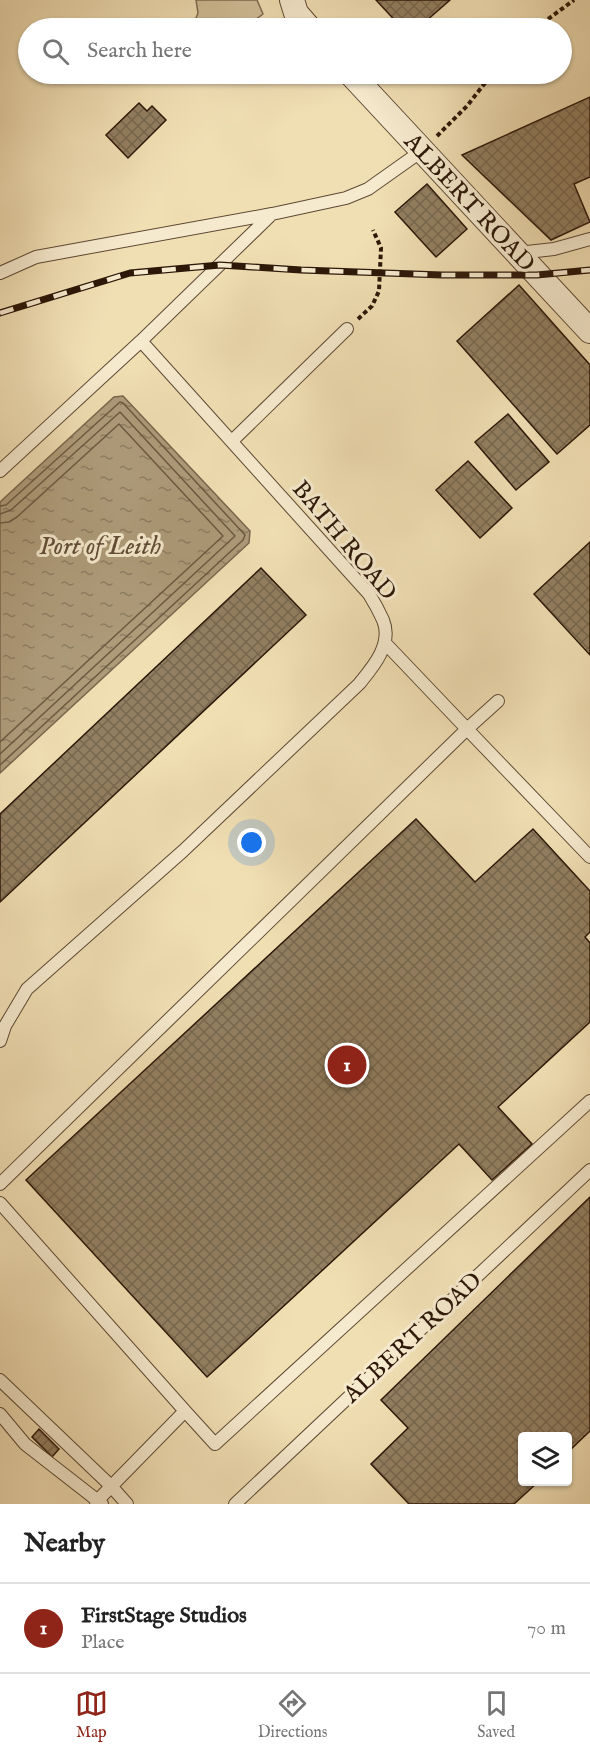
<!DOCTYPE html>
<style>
body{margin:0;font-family:"IM FELL English",serif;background:#f2f2f2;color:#222}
.controls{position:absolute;right:18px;bottom:18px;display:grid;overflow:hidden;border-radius:6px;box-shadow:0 2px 4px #0004}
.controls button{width:54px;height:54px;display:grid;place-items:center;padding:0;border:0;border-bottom:2px solid #e0e0e0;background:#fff;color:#222;font:30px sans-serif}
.you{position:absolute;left:252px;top:843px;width:21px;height:21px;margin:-15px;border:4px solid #fff;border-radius:50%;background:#1a73e8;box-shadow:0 0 0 9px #1a73e833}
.badge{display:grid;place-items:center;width:39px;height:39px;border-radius:50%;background:#8f2418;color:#fff;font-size:20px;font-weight:700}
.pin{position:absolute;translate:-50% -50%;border:3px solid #fff;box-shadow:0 2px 6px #0006}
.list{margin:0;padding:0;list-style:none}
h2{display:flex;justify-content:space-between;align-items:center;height:78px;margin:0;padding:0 24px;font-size:26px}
h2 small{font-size:20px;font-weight:400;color:#767676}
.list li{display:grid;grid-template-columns:39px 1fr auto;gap:18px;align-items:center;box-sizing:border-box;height:90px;padding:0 24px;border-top:2px solid #e0e0e0}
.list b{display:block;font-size:22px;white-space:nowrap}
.list p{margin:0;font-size:20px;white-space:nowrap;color:#767676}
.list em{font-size:20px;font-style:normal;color:#767676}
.icon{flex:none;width:33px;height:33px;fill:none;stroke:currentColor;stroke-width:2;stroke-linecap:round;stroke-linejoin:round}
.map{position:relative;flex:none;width:590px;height:1504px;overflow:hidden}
.search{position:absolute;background:#fff;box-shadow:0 2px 4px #0004;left:18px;right:18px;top:18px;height:66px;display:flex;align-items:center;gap:15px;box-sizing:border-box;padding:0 21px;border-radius:33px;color:#767676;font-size:22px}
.sheet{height:168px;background:#fff}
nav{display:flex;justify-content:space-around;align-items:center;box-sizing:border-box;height:84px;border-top:2px solid #e0e0e0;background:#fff;font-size:16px;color:#767676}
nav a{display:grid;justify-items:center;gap:3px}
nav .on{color:#8f2418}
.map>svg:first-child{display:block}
.green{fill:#d0bd97;stroke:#7e6a50;stroke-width:1.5}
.water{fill:url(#water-ripples);stroke:#7a664c;stroke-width:1.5}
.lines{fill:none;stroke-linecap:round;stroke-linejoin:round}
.shore{stroke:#6d5941;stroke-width:1.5}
.building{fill:url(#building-cross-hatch);stroke:#2c1708;stroke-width:1.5}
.lane-casing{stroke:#5d4933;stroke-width:14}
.street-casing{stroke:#5d4933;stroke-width:26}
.path{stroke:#2c1708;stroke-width:4;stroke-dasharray:4.5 3;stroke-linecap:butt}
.lane{stroke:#f6eace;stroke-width:12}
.street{stroke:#f6eace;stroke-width:24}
.rail-casing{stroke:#2c1708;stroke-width:7}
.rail{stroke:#f6eace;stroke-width:4.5;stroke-dasharray:14;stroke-linecap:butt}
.labels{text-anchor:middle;stroke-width:6;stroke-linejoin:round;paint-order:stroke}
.street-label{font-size:24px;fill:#2c1708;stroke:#f6eace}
.water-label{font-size:26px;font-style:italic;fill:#604c36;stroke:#f6eace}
</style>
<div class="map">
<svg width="590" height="1504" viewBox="0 0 590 1504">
<defs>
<pattern id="water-ripples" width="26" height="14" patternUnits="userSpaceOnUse" patternTransform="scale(1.5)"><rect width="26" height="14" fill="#ae9b7a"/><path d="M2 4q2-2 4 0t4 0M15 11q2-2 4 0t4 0" fill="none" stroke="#8e7d62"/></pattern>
<pattern id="building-cross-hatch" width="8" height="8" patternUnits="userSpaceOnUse" patternTransform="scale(1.5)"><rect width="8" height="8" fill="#927f61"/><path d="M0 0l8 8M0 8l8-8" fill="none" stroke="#77674e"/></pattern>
</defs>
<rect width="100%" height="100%" fill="#f1dfb4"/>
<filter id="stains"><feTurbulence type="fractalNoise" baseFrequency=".00333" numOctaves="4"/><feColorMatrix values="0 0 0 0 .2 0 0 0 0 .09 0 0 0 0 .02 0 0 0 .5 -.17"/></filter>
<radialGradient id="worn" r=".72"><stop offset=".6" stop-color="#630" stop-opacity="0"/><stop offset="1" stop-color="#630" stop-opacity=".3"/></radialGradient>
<!-- green -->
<path class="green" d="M 196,0 L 257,0 L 263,14 L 244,28 L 192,28 L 198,13 Z"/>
<!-- water -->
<path class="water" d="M 123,396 L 250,531 L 249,543 L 0,773 L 0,502 L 114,397 Z"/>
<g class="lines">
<!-- shore -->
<path class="shore" d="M 0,506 L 6,505 L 120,402 L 123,403 L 245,535 L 243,540 L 0,765
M 0,514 L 11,510 L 120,412 L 235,536 L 0,754
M 0,523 L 9,522 L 17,517 L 119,424 L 223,536 L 0,742"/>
</g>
<!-- building -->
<path class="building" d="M 376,0 L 450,0 L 418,28 L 402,28 Z
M 590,97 L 590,177 L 574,184 L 590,222 L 551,240 L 462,155 Z
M 139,103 L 147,111 L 152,106 L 166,120 L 128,158 L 106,135 Z
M 427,184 L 467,229 L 436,257 L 395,212 Z
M 519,285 L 590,365 L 590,425 L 557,454 L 457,341 Z
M 508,414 L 549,462 L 516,490 L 475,442 Z
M 468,461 L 512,508 L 480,538 L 436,490 Z
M 590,542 L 590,655 L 534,594 Z
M 261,568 L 306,615 L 0,902 L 0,814 Z
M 416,819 L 475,882 L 533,829 L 590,891 L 590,932 L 585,937 L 590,943 L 590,1022 L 498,1107 L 532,1144 L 492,1180 L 459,1144 L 207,1377 L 26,1180 Z
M 590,1197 L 590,1431 L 568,1452 L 568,1436 L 522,1436 L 522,1482 L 538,1482 L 514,1504 L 409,1504 L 371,1464 L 408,1428 L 381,1400 Z
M 39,1429 L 59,1449 L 52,1457 L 32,1437 Z"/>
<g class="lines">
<!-- lane casing -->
<g class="lane-casing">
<path id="lane" d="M 518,253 L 554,249 L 590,239
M 0,273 L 36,257 L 272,214
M 232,441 L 347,329
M 0,471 L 141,341
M 385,643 L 467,729 L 498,701
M 0,1041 L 5,1026 L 27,989 L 183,851 L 359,684 C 373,667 393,644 383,620 C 379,611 374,602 369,594 L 141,341 L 272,214 L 346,198 L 368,189 L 423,150
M 0,1184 L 467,729 L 590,857
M 0,1203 L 185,1411 L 96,1502
M 0,1380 L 111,1486 L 127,1504
M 185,1411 L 215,1444 L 590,1101
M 0,1414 L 25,1444 L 102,1504
M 235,1504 L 590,1170"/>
</g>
<!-- street casing -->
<g class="street-casing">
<path id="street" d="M 292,0 L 296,13 L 309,28
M 351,74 L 590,331"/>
</g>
<!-- path -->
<path class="path" d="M 536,28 L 574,0
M 437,136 L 467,106 L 492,74
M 358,319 L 372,306 L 379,291 L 381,248 L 373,230"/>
<!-- lane -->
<use href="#lane" class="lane"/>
<!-- street -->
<use href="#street" class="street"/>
<!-- rail casing -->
<g class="rail-casing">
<path id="rail" d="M 0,313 L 130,273 L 220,265 L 301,270 L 442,275 L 537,275 L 590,270"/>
</g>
<!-- rail -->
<use href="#rail" class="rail"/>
</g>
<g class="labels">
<!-- street labels -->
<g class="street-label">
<text transform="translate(470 202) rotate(47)" y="8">ALBERT ROAD</text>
<text transform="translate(345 540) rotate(50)" y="8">BATH ROAD</text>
<text transform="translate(412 1337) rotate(-43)" y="8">ALBERT ROAD</text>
</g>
<!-- water labels -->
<g class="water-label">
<text x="100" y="554">Port of Leith</text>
</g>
</g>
<rect width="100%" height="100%" filter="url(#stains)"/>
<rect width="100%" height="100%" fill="url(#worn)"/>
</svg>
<div class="controls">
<button><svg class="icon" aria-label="layers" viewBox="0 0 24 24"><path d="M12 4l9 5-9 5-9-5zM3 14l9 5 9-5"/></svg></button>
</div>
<div class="you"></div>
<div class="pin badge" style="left:347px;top:1065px">1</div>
<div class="search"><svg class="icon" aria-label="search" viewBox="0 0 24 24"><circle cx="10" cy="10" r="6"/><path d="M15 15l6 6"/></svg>Search here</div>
</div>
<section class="sheet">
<h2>Nearby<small></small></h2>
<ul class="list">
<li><span class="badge">1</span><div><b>FirstStage Studios</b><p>Place</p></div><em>70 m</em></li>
</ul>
</section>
<nav>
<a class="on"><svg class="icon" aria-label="map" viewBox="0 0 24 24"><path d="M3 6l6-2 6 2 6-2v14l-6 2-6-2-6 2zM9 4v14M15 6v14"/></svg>Map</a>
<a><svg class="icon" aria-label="directions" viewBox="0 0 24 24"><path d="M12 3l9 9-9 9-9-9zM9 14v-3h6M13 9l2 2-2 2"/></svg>Directions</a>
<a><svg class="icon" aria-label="saved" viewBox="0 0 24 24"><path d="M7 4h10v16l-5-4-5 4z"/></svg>Saved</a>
</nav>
